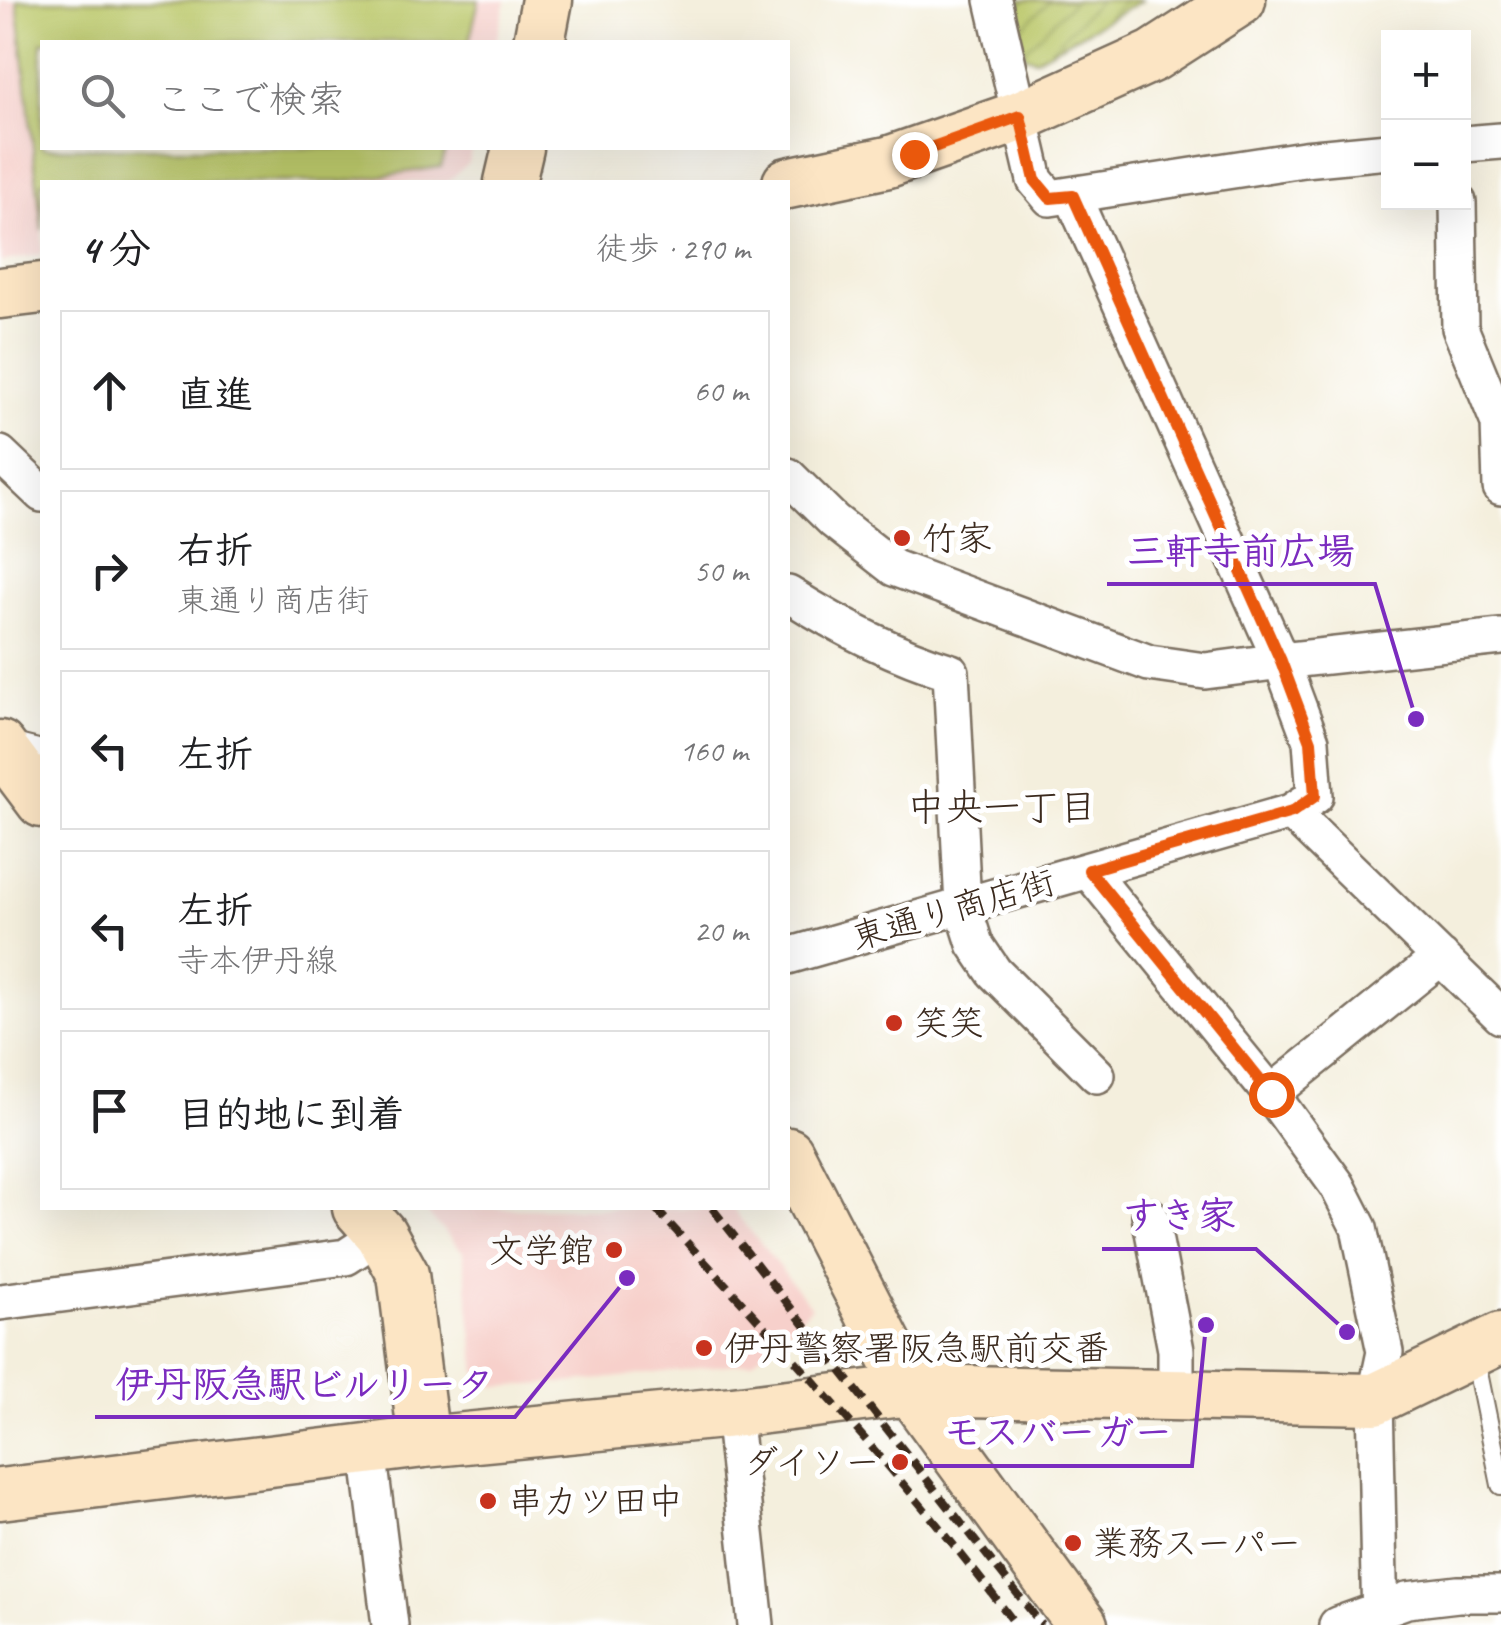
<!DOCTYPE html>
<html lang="ja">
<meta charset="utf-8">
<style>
body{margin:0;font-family:Caveat,"Klee One",sans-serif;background:#f6f6f6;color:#202124}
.controls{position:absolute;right:30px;top:30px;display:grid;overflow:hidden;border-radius:0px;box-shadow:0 10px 40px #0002}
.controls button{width:90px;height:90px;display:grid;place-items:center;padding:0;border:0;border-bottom:2px solid #e0e0e0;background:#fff;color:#202124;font:50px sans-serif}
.stop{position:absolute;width:30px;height:30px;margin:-22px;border:8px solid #ea580c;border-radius:50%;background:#fff}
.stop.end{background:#ea580c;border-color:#fff;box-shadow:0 2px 10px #0008}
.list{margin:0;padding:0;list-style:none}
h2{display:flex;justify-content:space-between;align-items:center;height:130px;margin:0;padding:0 40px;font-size:42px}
h2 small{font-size:32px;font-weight:400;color:#757577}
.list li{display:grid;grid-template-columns:65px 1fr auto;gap:30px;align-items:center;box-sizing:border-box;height:160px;margin:0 20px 20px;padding:0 20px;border:2px solid #e0e0e0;border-radius:0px}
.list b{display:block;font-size:38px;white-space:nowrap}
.list p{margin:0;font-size:32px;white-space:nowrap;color:#757577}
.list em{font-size:32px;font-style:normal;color:#757577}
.icon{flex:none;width:55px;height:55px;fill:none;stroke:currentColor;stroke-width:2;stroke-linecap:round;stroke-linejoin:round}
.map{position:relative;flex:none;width:1501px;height:1625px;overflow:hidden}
.search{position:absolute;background:#fff;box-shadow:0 10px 40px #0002;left:40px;top:40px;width:750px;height:110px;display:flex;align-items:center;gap:25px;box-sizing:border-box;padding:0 35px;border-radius:0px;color:#757577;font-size:38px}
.panel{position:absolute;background:#fff;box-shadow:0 10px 40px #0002;left:40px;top:180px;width:750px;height:1030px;border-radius:0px}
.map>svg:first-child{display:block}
.built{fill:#f7d0cb}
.garden{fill:url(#garden-furrows);stroke:#7b7944;stroke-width:2.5}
.pitch{fill:#bbc86a;stroke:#7b7944;stroke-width:2.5}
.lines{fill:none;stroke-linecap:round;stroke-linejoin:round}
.lane-casing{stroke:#7c6f61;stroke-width:22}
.street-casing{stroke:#7c6f61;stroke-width:40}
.secondary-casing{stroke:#7c6f61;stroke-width:55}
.lane{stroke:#fff;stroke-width:18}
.street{stroke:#fff;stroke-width:35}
.secondary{stroke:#fce5c4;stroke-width:50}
.rail{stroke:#3b2a1e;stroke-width:8;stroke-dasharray:15 8;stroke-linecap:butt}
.route{stroke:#ea580c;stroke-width:12}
.poi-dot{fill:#c8321e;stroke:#fff;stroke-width:4}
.labels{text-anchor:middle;stroke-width:10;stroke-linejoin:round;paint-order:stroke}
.poi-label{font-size:35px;fill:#3b2a1e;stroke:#fff;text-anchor:start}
.street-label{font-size:35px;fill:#3b2a1e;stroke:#fff}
.neighbourhood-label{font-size:38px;fill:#3b2a1e;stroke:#fff}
.leader{fill:none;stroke:#7b2cbf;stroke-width:4}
.callout-dot{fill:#7b2cbf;stroke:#fff;stroke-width:4}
.callout-label{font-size:38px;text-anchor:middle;font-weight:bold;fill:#7b2cbf;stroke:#fff;stroke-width:10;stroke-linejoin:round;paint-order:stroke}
</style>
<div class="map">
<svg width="1501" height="1625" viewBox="0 0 1501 1625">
<defs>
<pattern id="garden-furrows" width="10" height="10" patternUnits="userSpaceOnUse" patternTransform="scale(2.5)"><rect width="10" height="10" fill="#bbc86a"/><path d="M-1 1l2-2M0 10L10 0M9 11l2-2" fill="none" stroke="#99a357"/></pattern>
</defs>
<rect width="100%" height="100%" fill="#fff"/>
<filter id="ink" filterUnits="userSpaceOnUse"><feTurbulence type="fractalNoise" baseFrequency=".01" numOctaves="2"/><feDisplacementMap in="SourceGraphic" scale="20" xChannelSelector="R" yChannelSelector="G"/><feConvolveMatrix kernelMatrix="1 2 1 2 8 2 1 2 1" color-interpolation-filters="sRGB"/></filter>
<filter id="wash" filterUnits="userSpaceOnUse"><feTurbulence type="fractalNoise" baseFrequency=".0048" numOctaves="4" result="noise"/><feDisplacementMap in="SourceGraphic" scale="40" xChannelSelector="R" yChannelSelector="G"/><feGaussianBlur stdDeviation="2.25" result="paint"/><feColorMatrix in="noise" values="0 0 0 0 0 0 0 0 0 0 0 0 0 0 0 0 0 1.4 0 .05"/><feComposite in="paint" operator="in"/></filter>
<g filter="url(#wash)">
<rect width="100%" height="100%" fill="#f4efdd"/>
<!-- built -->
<path class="built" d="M 0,0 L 506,0 L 496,42 L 42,42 L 42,148 L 472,148 L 468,163 L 447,182 L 42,182 L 42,254 L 0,262 Z
M 422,1208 L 732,1208 L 811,1307 L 752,1362 L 576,1382 L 496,1387 L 477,1373 L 463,1252 Z"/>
<!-- garden -->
<path class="garden" d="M 1010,0 L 1143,0 L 1035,59 L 1025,56 Z"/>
<!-- pitch -->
<path class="pitch" d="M 17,0 L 479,0 L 469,42 L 42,42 L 42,148 L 446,148 L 441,167 L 341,182 L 42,182 L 42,230 Z"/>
</g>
<g filter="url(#ink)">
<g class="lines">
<!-- lane casing -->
<g class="lane-casing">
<path id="lane" d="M 14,743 L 42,750
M 1474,1353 L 1501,1485"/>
</g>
<!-- street casing -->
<g class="street-casing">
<path id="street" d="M 993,0 L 1035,180 L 1050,198 L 1304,159 L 1388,151
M 1464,144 L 1501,141
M 1458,202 L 1460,328 L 1499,423 L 1501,487
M 0,454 L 42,494
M 788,476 L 834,521 L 894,568 L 1149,663 L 1205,671 L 1281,661 L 1073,197
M 788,594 C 840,627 892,654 951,672 L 963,906 L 975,944 L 994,972 L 1097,1075
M 1291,812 L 1501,1016
M 1089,871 L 1271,1094 L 1337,1185 L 1359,1228 L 1385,1352 L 1375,1399 L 1380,1625
M 788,956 L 1291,812 L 1315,796 L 1311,741 L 1281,661 L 1501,637
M 1271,1094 L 1441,957
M 1150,1216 L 1176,1350 L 1176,1394
M 0,1302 L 346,1257 L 381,1234
M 733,1412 L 756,1625
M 368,1450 L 390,1625
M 1337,1625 L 1407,1600 L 1458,1594 L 1501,1594"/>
</g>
<!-- secondary casing -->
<g class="secondary-casing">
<path id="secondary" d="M 539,42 L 547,0
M 510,182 L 518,148
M 788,183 L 888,162 L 1020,116 L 1153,56 L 1240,0
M 0,293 L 42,288
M 0,746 L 42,802
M 788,1153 L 910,1390 L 1082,1625
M 358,1208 L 381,1234 L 403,1274 L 424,1442
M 0,1494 L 424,1442 L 733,1412 L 910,1390 L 1375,1399 L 1501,1338"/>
</g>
<!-- lane -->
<use href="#lane" class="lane"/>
<!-- street -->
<use href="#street" class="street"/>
<!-- secondary -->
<use href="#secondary" class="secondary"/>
<!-- rail -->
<path class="rail" d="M 655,1208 C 780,1343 905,1477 1016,1625
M 712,1208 L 1042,1625"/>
</g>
</g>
<g class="lines" filter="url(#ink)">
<!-- route -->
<path class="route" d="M 914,154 L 1020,116 L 1035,180 L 1050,198 L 1073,196 L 1281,661 L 1311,741 L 1315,796 L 1292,812 L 1089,870 L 1271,1094"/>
</g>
<!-- markers -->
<g class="poi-dot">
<circle cx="902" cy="538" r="10"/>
<circle cx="894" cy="1023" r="10"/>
<circle cx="614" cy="1250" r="10"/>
<circle cx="704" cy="1348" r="10"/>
<circle cx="900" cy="1462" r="10"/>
<circle cx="488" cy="1501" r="10"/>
<circle cx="1073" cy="1543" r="10"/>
</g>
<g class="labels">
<!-- poi labels -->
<g class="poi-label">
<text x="922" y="550">竹家</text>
<text x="914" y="1035">笑笑</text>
<text x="594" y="1262" text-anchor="end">文学館</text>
<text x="724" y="1360">伊丹警察署阪急駅前交番</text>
<text x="880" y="1474" text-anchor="end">ダイソー</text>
<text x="508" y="1513">串カツ田中</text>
<text x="1093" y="1555">業務スーパー</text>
</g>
<!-- street labels -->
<g class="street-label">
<text transform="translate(953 909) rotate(-16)" y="12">東通り商店街</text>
</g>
<!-- neighbourhood labels -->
<g class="neighbourhood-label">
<text x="1002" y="820">中央一丁目</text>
</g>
</g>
<!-- callouts -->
<path class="leader" d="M1416 719L1375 584H1107M1347 1332L1256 1249H1102M627 1278L515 1417H95M1206 1325L1192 1466H924"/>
<g class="callout-dot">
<circle cx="1416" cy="719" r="10"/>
<circle cx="1347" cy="1332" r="10"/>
<circle cx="627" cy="1278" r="10"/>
<circle cx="1206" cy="1325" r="10"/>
</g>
<g class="callout-label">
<text x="1241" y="564">三軒寺前広場</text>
<text x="1179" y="1228">すき家</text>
<text x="305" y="1397">伊丹阪急駅ビルリータ</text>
<text x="1058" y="1445">モスバーガー</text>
</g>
</svg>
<div class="controls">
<button>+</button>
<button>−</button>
</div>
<div class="stop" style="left:1271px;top:1094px"></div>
<div class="stop end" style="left:914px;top:154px"></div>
<div class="search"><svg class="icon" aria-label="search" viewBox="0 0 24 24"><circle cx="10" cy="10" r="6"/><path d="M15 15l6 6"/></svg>ここで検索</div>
<section class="panel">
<h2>4 分<small>徒歩 · 290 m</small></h2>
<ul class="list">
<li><svg class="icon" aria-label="ahead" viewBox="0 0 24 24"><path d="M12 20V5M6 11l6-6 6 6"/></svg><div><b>直進</b></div><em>60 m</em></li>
<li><svg class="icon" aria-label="right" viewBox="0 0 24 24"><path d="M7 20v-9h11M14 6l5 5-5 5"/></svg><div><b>右折</b><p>東通り商店街</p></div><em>50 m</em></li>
<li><svg class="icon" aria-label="left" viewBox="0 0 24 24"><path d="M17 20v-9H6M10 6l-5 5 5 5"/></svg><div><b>左折</b></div><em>160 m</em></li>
<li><svg class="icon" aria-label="left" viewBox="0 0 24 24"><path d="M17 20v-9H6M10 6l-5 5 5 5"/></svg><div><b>左折</b><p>寺本伊丹線</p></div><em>20 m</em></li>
<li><svg class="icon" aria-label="arrive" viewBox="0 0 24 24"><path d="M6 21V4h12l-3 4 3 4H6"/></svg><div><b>目的地に到着</b></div></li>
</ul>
</section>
</div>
